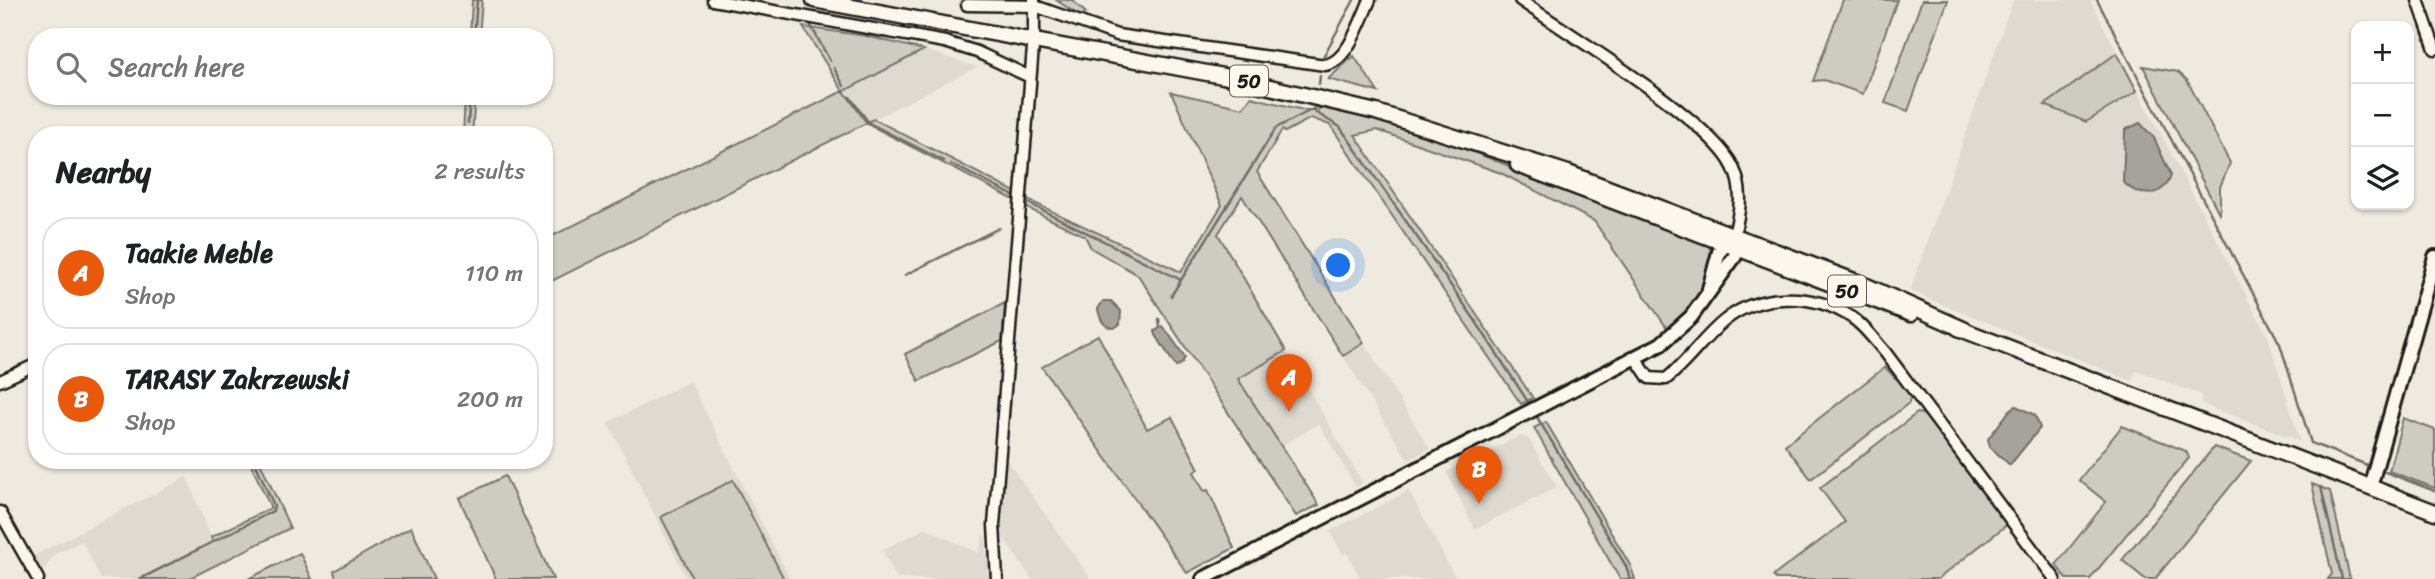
<!DOCTYPE html>
<meta charset="utf-8">
<style>
body{margin:0;font-family:Sriracha,sans-serif;background:#f6f6f6;color:#202124}
.controls{position:absolute;right:21px;top:21px;display:grid;overflow:hidden;border-radius:14px;box-shadow:0 2px 5px #0004}
.controls button{width:63px;height:63px;display:grid;place-items:center;padding:0;border:0;border-bottom:2px solid #e0e0e0;background:#fff;color:#202124;font:35px sans-serif}
.you{position:absolute;left:1339px;top:266px;width:24px;height:24px;margin:-18px;border:5px solid #fff;border-radius:50%;background:#1a73e8;box-shadow:0 0 0 10px #1a73e833}
.badge{display:grid;place-items:center;width:46px;height:46px;border-radius:50%;background:#ea580c;color:#fff;font-size:23px;font-weight:700}
.pin{position:absolute;translate:-50% -58px;filter:drop-shadow(0 2px 4px #0008)}
.pin::after{content:'';position:absolute;top:37px;width:24px;height:21px;background:inherit;clip-path:polygon(0 0,100% 0,50% 100%)}
.list{margin:0;padding:0;list-style:none}
h2{display:flex;justify-content:space-between;align-items:center;height:91px;margin:0;padding:0 28px;font-size:30px}
h2 small{font-size:23px;font-weight:400;color:#757577}
.list li{display:grid;grid-template-columns:46px 1fr auto;gap:21px;align-items:center;box-sizing:border-box;height:112px;margin:0 14px 14px;padding:0 14px;border:2px solid #e0e0e0;border-radius:28px}
.list b{display:block;font-size:26px;white-space:nowrap}
.list p{margin:0;font-size:23px;white-space:nowrap;color:#757577}
.list em{font-size:23px;font-style:normal;color:#757577}
.icon{flex:none;width:38px;height:38px;fill:none;stroke:currentColor;stroke-width:2;stroke-linecap:round;stroke-linejoin:round}
.map{position:relative;flex:none;width:2435px;height:579px;overflow:hidden}
.search{position:absolute;background:#fff;box-shadow:0 2px 5px #0004;left:28px;top:28px;width:525px;height:77px;display:flex;align-items:center;gap:18px;box-sizing:border-box;padding:0 24px;border-radius:28px;color:#757577;font-size:26px}
.panel{position:absolute;background:#fff;box-shadow:0 2px 5px #0004;left:28px;top:126px;width:525px;height:343px;border-radius:28px}
.map>svg:first-child{display:block}
.built{fill:#dedad1}
.green{fill:#ceccc2;stroke:#75746f;stroke-width:2}
.water{fill:#a6a39d;stroke:#6f6d69;stroke-width:2}
.lines{fill:none;stroke-linecap:round;stroke-linejoin:round}
.stream{stroke:#6f6d69;stroke-width:2.5}
.minor-casing{stroke:#1c1c1c;stroke-width:15}
.tertiary-casing{stroke:#1c1c1c;stroke-width:18}
.primary-casing{stroke:#1c1c1c;stroke-width:19}
.minor{stroke:#fbf7ec;stroke-width:10}
.tertiary{stroke:#fbf7ec;stroke-width:12}
.primary{stroke:#fbf7ec;stroke-width:14}
.labels{text-anchor:middle;stroke-width:5;stroke-linejoin:round;paint-order:stroke}
.shield{fill:#fbf7ec;stroke:#5f5e5a;stroke-width:2}
.shield-label{font-size:19px;font-weight:bold;fill:#1c1c1c}
</style>
<div class="map">
<svg width="2435" height="579" viewBox="0 0 2435 579">
<rect width="100%" height="100%" fill="#eeeadf"/>
<filter id="ink" filterUnits="userSpaceOnUse"><feTurbulence type="fractalNoise" baseFrequency=".0143" numOctaves="2"/><feDisplacementMap in="SourceGraphic" scale="14" xChannelSelector="R" yChannelSelector="G"/><feConvolveMatrix kernelMatrix="1 2 1 2 8 2 1 2 1" color-interpolation-filters="sRGB"/></filter>
<g filter="url(#ink)">
<!-- built -->
<path class="built" d="M 2013,0 L 2090,0 L 2269,339 L 2300,441 L 2201,404 L 2201,395 L 2136,370 L 2132,381 L 1910,291 Z
M 924,50 L 977,67 L 866,123 L 843,91 Z
M 1364,343 L 1430,449 L 1408,460 L 1343,356 Z
M 1286,351 L 1363,483 L 1356,487 L 1319,424 L 1281,446 L 1237,378 Z
M 690,381 L 790,579 L 687,579 L 608,423 Z
M 1519,436 L 1528,438 L 1557,487 L 1475,529 L 1446,472 Z
M 1004,456 L 1091,579 L 1032,579 L 999,532 Z
M 187,477 L 213,542 L 140,579 L 101,579 L 82,541 L 55,554 L 42,572 L 33,556 Z
M 1409,491 L 1456,579 L 1368,579 L 1366,576 L 1361,579 L 1347,553 L 1343,555 L 1330,531 Z
M 926,528 L 978,553 L 984,533 L 992,579 L 897,579 L 882,550 Z"/>
<!-- green -->
<path class="green" d="M 472,0 L 482,0 L 479,37 L 470,37 Z
M 1056,0 L 1072,0 L 1086,13 L 1080,16 Z
M 1843,0 L 1897,0 L 1863,94 L 1824,80 L 1813,81 Z
M 1922,0 L 1948,0 L 1908,111 L 1885,103 Z
M 803,27 L 866,36 L 924,50 L 844,91 L 866,122 L 874,119 L 1015,192 L 1014,200 L 866,123 L 544,285 L 544,240 L 843,91 Z
M 2117,53 L 2137,91 L 2086,122 L 2045,105 Z
M 1354,56 L 1378,92 L 1328,79 Z
M 2143,66 L 2178,72 L 2187,80 L 2230,163 L 2220,187 L 2220,215 Z
M 1171,92 L 1243,108 L 1251,97 L 1303,110 L 1319,110 L 1320,104 L 1452,144 L 1707,242 C 1723,270 1689,312 1669,331 L 1594,221 L 1501,173 L 1377,130 L 1355,135 L 1533,398 L 1521,404 L 1330,125 L 1311,118 L 1285,132 L 1282,130 L 1257,172 L 1364,343 L 1343,356 L 1242,196 L 1218,234 L 1286,351 L 1238,379 L 1319,505 L 1296,516 L 1138,275 L 1091,248 L 1085,236 L 1025,207 L 1026,199 L 1181,272 L 1222,205 Z
M 465,96 L 475,96 L 472,135 L 463,135 Z
M 1005,303 L 1002,341 L 919,381 L 905,354 Z
M 1098,335 L 1147,429 L 1172,417 L 1199,469 L 1194,472 L 1204,491 L 1208,490 L 1234,548 L 1187,573 L 1042,367 Z
M 1885,367 L 1895,378 L 1898,375 L 1911,393 L 1909,403 L 1811,479 L 1785,445 Z
M 1917,413 L 1926,415 L 2009,523 L 1938,579 L 1776,579 L 1773,576 L 1845,522 L 1820,488 Z
M 2403,418 L 2435,430 L 2435,488 L 2389,471 Z
M 1546,422 L 1630,565 L 1635,579 L 1620,579 L 1534,428 Z
M 2122,426 L 2186,451 L 2189,458 L 2090,579 L 2067,579 L 2056,565 L 2106,502 L 2079,480 Z
M 2214,447 L 2251,461 L 2155,579 L 2145,579 L 2122,560 Z
M 249,460 L 259,460 L 290,528 L 188,579 L 140,579 L 213,542 L 211,537 L 271,508 Z
M 505,476 L 553,579 L 496,579 L 459,498 Z
M 733,480 L 784,579 L 693,579 L 661,517 Z
M 2312,484 L 2330,491 L 2350,579 L 2328,579 L 2332,574 Z
M 411,527 L 434,579 L 336,579 L 334,571 Z
M 300,553 L 312,579 L 248,579 Z"/>
<!-- water -->
<path class="water" d="M 2140,123 L 2154,138 L 2171,175 C 2163,199 2139,198 2123,182 L 2125,130 Z
M 1103,301 L 1111,301 L 1121,311 L 1120,324 L 1114,328 C 1103,327 1100,319 1098,309 Z
M 1163,326 L 1185,357 L 1182,363 L 1176,367 L 1156,335 L 1155,331 Z
M 2016,406 L 2035,415 L 2040,428 L 2010,465 L 1990,447 L 1988,439 L 2010,410 Z"/>
<g class="lines">
<!-- stream -->
<path class="stream" d="M 2097,0 L 2280,344 L 2311,443 L 2367,465
M 810,24 L 830,61
M 474,37 L 477,0
M 1323,57 L 1354,0
M 834,68 L 844,86
M 1319,84 L 1320,76
M 850,97 L 869,123 L 944,161
M 1313,111 L 1340,127 L 1475,320 L 1530,405
M 468,123 L 470,96
M 467,135 L 468,129
M 951,164 L 1014,196
M 1028,203 L 1181,280
M 905,275 L 999,228
M 1171,296 L 1276,128 L 1315,108
M 1159,319 L 1160,327
M 1537,417 L 1626,566 L 1630,579
M 2383,471 L 2435,491
M 2321,487 L 2342,579
M 140,579 L 273,511 L 274,506 L 254,460"/>
<!-- minor casing -->
<g class="minor-casing">
<path id="minor" d="M 713,0 L 945,42 L 977,52 L 1030,77
M 1520,0 C 1568,34 1711,120 1733,167 C 1744,190 1740,211 1734,235
M 2418,0 L 2435,49
M 967,5 L 1035,6 L 1117,35 L 1325,65 C 1348,62 1361,19 1370,0
M 1636,359 L 1649,378 L 1666,379 C 1688,362 1703,338 1724,321 C 1759,292 1813,292 1851,317 C 1864,325 1874,340 1885,352 L 2055,579
M 0,381 L 37,364
M 0,512 L 38,579
M 997,579 L 994,525 L 1034,35 L 1034,0"/>
</g>
<!-- tertiary casing -->
<g class="tertiary-casing">
<path id="tertiary" d="M 2370,487 L 2435,257
M 1203,579 L 1661,344 L 1691,317 L 1735,256 L 1737,248 L 1734,235 L 1719,252 L 1709,289"/>
</g>
<!-- primary casing -->
<g class="primary-casing">
<path id="primary" d="M 814,0 L 1223,76 L 1376,112 L 1568,173 L 1862,284 L 1965,330
M 1518,165 L 1911,314
M 1958,328 L 2435,512"/>
</g>
<!-- minor -->
<use href="#minor" class="minor"/>
<!-- tertiary -->
<use href="#tertiary" class="tertiary"/>
<!-- primary -->
<use href="#primary" class="primary"/>
</g>
</g>
<g class="labels">
<!-- shield labels -->
<g class="shield">
<rect x="1230" y="65.5" width="38" height="31" rx="5"/>
<rect x="1828" y="275.5" width="38" height="31" rx="5"/>
</g>
<g class="shield-label">
<text x="1249" y="88">50</text>
<text x="1847" y="298">50</text>
</g>
</g>
</svg>
<div class="controls">
<button>+</button>
<button>−</button>
<button><svg class="icon" aria-label="layers" viewBox="0 0 24 24"><path d="M12 4l9 5-9 5-9-5zM3 14l9 5 9-5"/></svg></button>
</div>
<div class="you"></div>
<div class="pin badge" style="left:1289px;top:412px">A</div>
<div class="pin badge" style="left:1479px;top:504px">B</div>
<div class="search"><svg class="icon" aria-label="search" viewBox="0 0 24 24"><circle cx="10" cy="10" r="6"/><path d="M15 15l6 6"/></svg>Search here</div>
<section class="panel">
<h2>Nearby<small>2 results</small></h2>
<ul class="list">
<li><span class="badge">A</span><div><b>Taakie Meble</b><p>Shop</p></div><em>110 m</em></li>
<li><span class="badge">B</span><div><b>TARASY Zakrzewski</b><p>Shop</p></div><em>200 m</em></li>
</ul>
</section>
</div>
